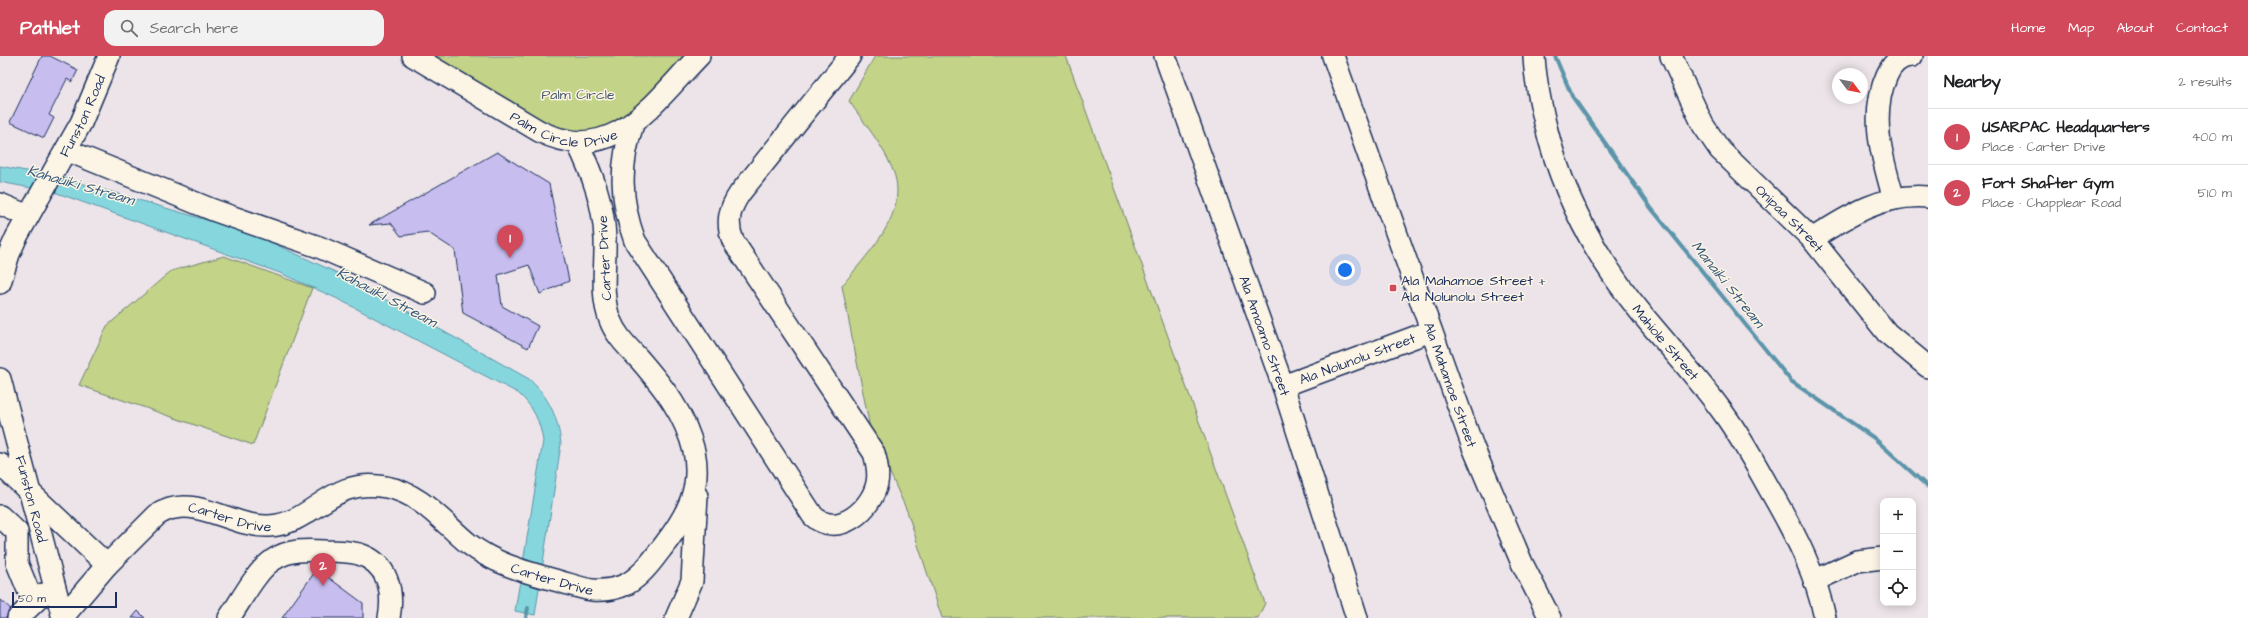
<!DOCTYPE html>
<meta charset="utf-8">
<style>
body{margin:0;font-family:"Architects Daughter",sans-serif;background:#f2f2f2;color:#202124}
.controls{position:absolute;right:12px;bottom:12px;display:grid;overflow:hidden;border-radius:8px;box-shadow:0 2px 10px #0003}
.controls button{width:36px;height:36px;display:grid;place-items:center;padding:0;border:0;border-bottom:1px solid #e0e0e0;background:#fff;color:#202124;font:20px sans-serif}
.compass{position:absolute;left:1832px;top:12px;width:36px;height:36px;border-radius:50%;background:#fff;box-shadow:0 2px 10px #0003;rotate:122deg}
.scale{position:absolute;left:12px;bottom:10px;width:105px;box-sizing:border-box;padding-left:4px;border:2px solid #1b2f5e;border-top:0;font-size:11px;line-height:14px;white-space:nowrap;color:#1b2f5e;-webkit-text-stroke:3px #fcf5e5;paint-order:stroke}
.you{position:absolute;left:1345px;top:214px;width:14px;height:14px;margin:-10px;border:3px solid #fff;border-radius:50%;background:#1a73e8;box-shadow:0 0 0 6px #1a73e833}
.badge{display:grid;place-items:center;width:26px;height:26px;border-radius:50%;background:#d1495b;color:#fff;font-size:13px;font-weight:700}
.pin{position:absolute;translate:-50% -33px;filter:drop-shadow(0 1px 2px #0008)}
.pin::after{content:'';position:absolute;top:21px;width:14px;height:12px;background:inherit;clip-path:polygon(0 0,100% 0,50% 100%)}
.list{margin:0;padding:0;list-style:none}
h2{display:flex;justify-content:space-between;align-items:center;height:52px;margin:0;padding:0 16px;font-size:17px}
h2 small{font-size:13px;font-weight:400;color:#757577}
.list li{display:grid;grid-template-columns:26px 1fr auto;gap:12px;align-items:center;box-sizing:border-box;height:56px;padding:0 16px;border-top:1px solid #e0e0e0}
.list b{display:block;font-size:15px;white-space:nowrap}
.list p{margin:0;font-size:13px;white-space:nowrap;color:#757577}
.list em{font-size:13px;font-style:normal;color:#757577}
.icon{flex:none;width:22px;height:22px;fill:none;stroke:currentColor;stroke-width:2;stroke-linecap:round;stroke-linejoin:round}
.map{position:relative;flex:none;width:1928px;height:562px;overflow:hidden}
header{display:flex;align-items:center;gap:24px;box-sizing:border-box;height:56px;padding:0 20px;background:#d1495b;color:#fff}
header strong{font-size:19px}
nav{display:flex;gap:22px;margin-inline-start:auto;font-size:14px}
.search{width:280px;height:36px;background:#f2f2f2;display:flex;align-items:center;gap:10px;box-sizing:border-box;padding:0 14px;border-radius:12px;color:#757577;font-size:15px}
main{display:flex}
aside{flex:1;background:#fff}
.map>svg:first-child{display:block}
.green{fill:#c3d387;stroke:#6f8172}
.water{fill:#86d7dd;stroke:#5b94aa}
.lines{fill:none;stroke-linecap:round;stroke-linejoin:round}
.stream{stroke:#5b94aa;stroke-width:4}
.building{fill:#c8bdef;stroke:#1b2f5e}
.minor-casing{stroke:#1b2f5e;stroke-width:24}
.minor{stroke:#fcf5e5;stroke-width:21}
.poi-dot{fill:#d1495b;stroke:#fcf5e5;stroke-width:1.5}
.labels{text-anchor:middle;stroke-width:3;stroke-linejoin:round;paint-order:stroke}
.park-label{font-size:14px;fill:#455868;stroke:#fcf5e5}
.street-label{font-size:14px;fill:#1b2f5e;stroke:#fcf5e5}
.poi-label{font-size:14px;fill:#1b2f5e;stroke:#fcf5e5;text-anchor:start}
.water-label{font-size:15px;font-style:italic;fill:#36597e;stroke:#fcf5e5}
</style>
<header>
<strong>Pathlet</strong>
<div class="search"><svg class="icon" aria-label="search" viewBox="0 0 24 24"><circle cx="10" cy="10" r="6"/><path d="M15 15l6 6"/></svg>Search here</div>
<nav><a>Home</a><a>Map</a><a>About</a><a>Contact</a></nav>
</header>
<main>
<div class="map">
<svg width="1928" height="562" viewBox="0 0 1928 562">
<rect width="100%" height="100%" fill="#ece4e8"/>
<filter id="ink" filterUnits="userSpaceOnUse"><feTurbulence type="fractalNoise" baseFrequency=".025" numOctaves="2"/><feDisplacementMap in="SourceGraphic" scale="8" xChannelSelector="R" yChannelSelector="G"/><feConvolveMatrix kernelMatrix="1 2 1 2 8 2 1 2 1" color-interpolation-filters="sRGB"/></filter>
<g filter="url(#ink)">
<!-- green -->
<path class="green" d="M 429,0 L 687,0 L 627,62 L 589,77 L 554,73 Z
M 875,0 L 1066,0 L 1265,547 L 1258,562 L 942,562 L 907,455 L 870,372 L 842,230 C 867,197 912,157 892,112 C 882,88 864,67 849,45 Z
M 224,200 L 312,232 L 253,389 L 79,329 L 107,270 L 171,215 Z"/>
<!-- water -->
<path class="water" d="M 0,110 L 67,123 L 210,165 L 266,184 L 346,221 L 529,323 C 549,341 558,361 561,388 L 535,559 L 515,555 L 543,385 C 540,365 533,350 518,337 L 338,243 L 280,217 L 57,137 L 0,126 Z"/>
<g class="lines">
<!-- stream -->
<path class="stream" d="M 1555,0 L 1572,40 L 1651,152 L 1791,325 L 1874,382 L 1928,431
M 526,562 L 528,552"/>
</g>
<!-- building -->
<path class="building" d="M 42,0 L 50,0 L 78,14 L 72,26 L 67,23 L 49,59 L 54,62 L 44,82 L 10,66 Z
M 497,96 L 549,128 L 569,225 L 540,238 L 529,209 L 498,219 L 502,250 L 538,270 L 528,292 L 463,257 L 455,194 L 427,176 L 401,180 L 391,167 L 369,169 Z
M 317,513 L 363,547 L 363,562 L 282,562 Z
M 0,543 L 14,556 L 8,562 L 0,562 Z
M 138,555 L 145,562 L 132,562 Z"/>
<g class="lines">
<!-- minor casing -->
<g class="minor-casing">
<g id="minor">
<path id="s1" d="M 413,0 L 539,75 C 613,112 653,47 699,0"/>
<path id="s2" d="M 1165,0 L 1283,330 L 1357,562"/>
<path id="s3" d="M 1333,0 L 1473,391 L 1522,507 L 1550,562"/>
<path id="s4" d="M 1534,0 C 1535,23 1540,45 1545,67 C 1562,138 1595,201 1642,258 C 1669,291 1699,323 1724,358 C 1743,384 1758,413 1774,441 C 1796,480 1816,518 1825,562"/>
<path id="s5" d="M 1671,0 L 1703,69 L 1720,94 L 1812,183 L 1887,277 L 1928,311"/>
<path d="M 633,68 C 619,109 620,145 635,185 L 813,460 C 838,483 872,453 877,427 C 879,417 877,407 874,397 L 733,185 C 726,167 729,153 740,137 L 850,0"/>
<path d="M 66,94 L 213,154 L 319,191 L 425,237"/>
<path d="M 1894,143 C 1882,102 1869,59 1887,19 C 1892,8 1900,0 1912,0"/>
<path d="M 0,148 L 28,160"/>
<path d="M 1812,183 C 1848,160 1883,137 1928,141"/>
<path id="s6" d="M 0,227 L 9,198 L 16,182 L 81,67 L 109,0"/>
<path id="s7" d="M 0,323 L 63,562"/>
<path id="s8" d="M 1283,330 L 1431,275"/>
<path d="M 0,408 L 107,509"/>
<path d="M 0,460 L 17,476 L 17,507 L 33,546"/>
<path d="M 1816,524 L 1857,505 L 1883,502"/>
<path d="M 18,562 L 43,538"/>
<path id="s9" d="M 62,562 L 107,509 L 157,459 C 193,435 231,472 269,470 C 314,468 330,420 386,431 C 421,437 443,467 469,488 C 495,508 526,516 558,525 C 569,528 580,532 592,534 C 604,535 616,533 627,528 C 643,519 654,502 665,488 C 687,459 702,432 694,395 C 685,358 664,332 640,304 C 628,291 616,280 610,264 C 600,239 606,209 605,183 C 604,148 592,117 577,86"/>
<path d="M 229,562 C 241,545 256,515 273,504 C 289,493 306,494 325,495 C 336,495 348,495 359,498 C 388,507 394,535 389,562"/>
<path d="M 676,562 L 692,525 L 697,440"/>
</g>
</g>
<!-- minor -->
<use href="#minor" class="minor"/>
</g>
</g>
<!-- markers -->
<rect class="poi-dot" x="1389" y="228" width="8" height="8" rx="2"/>
<g class="labels">
<!-- park labels -->
<g class="park-label">
<text x="578" y="43">Palm Circle</text>
</g>
<!-- street labels -->
<g class="street-label">
<text dy="5" stroke="none"><textPath href="#s6" startOffset="187">Funston Road</textPath></text>
<text dy="5" stroke="none"><textPath href="#s1" startOffset="171">Palm Circle Drive</textPath></text>
<text dy="5" stroke="none"><textPath href="#s5" startOffset="204">Onipaa Street</textPath></text>
<text transform="translate(604 202) rotate(-93)" y="5">Carter Drive</text>
<text dy="5" stroke="none"><textPath href="#s2" startOffset="297">Ala Amoamo Street</textPath></text>
<text dy="5" stroke="none"><textPath href="#s4" startOffset="321">Mahiole Street</textPath></text>
<text dy="5" stroke="none"><textPath href="#s8" startOffset="79">Ala Nolunolu Street</textPath></text>
<text dy="5" stroke="none"><textPath href="#s3" startOffset="349">Ala Mahamoe Street</textPath></text>
<text dy="5" stroke="none"><textPath href="#s7" startOffset="124">Funston Road</textPath></text>
<text dy="5" stroke="none"><textPath href="#s9" startOffset="216">Carter Drive</textPath></text>
<text dy="5" stroke="none"><textPath href="#s9" startOffset="576">Carter Drive</textPath></text>
</g>
<!-- poi labels -->
<g class="poi-label">
<text x="1401" y="229">Ala Mahamoe Street +<tspan x="1401" dy="16">Ala Nolunolu Street</tspan></text>
</g>
<!-- water labels -->
<g class="water-label">
<text transform="translate(81 129) rotate(16)" y="5">Kahauiki Stream</text>
<text transform="translate(1728 228) rotate(51)" y="5">Manaiki Stream</text>
<text transform="translate(387 241) rotate(28)" y="5">Kahauiki Stream</text>
</g>
</g>
</svg>
<div class="controls">
<button>+</button>
<button>−</button>
<button><svg class="icon" aria-label="locate" viewBox="0 0 24 24"><circle cx="12" cy="12" r="6"/><path d="M12 2v4M12 18v4M2 12h4M18 12h4"/></svg></button>
</div>
<svg class="compass" viewBox="-18 -18 36 36"><path d="M0-13l5 13h-10z" fill="#e53935"/><path d="M0 13l5-13h-10z" fill="#757577"/></svg>
<div class="scale">50 m</div>
<div class="you"></div>
<div class="pin badge" style="left:510px;top:202px">1</div>
<div class="pin badge" style="left:323px;top:530px">2</div>
</div>
<aside>
<h2>Nearby<small>2 results</small></h2>
<ul class="list">
<li><span class="badge">1</span><div><b>USARPAC Headquarters</b><p>Place · Carter Drive</p></div><em>400 m</em></li>
<li><span class="badge">2</span><div><b>Fort Shafter Gym</b><p>Place · Chapplear Road</p></div><em>510 m</em></li>
</ul>
</aside>
</main>
